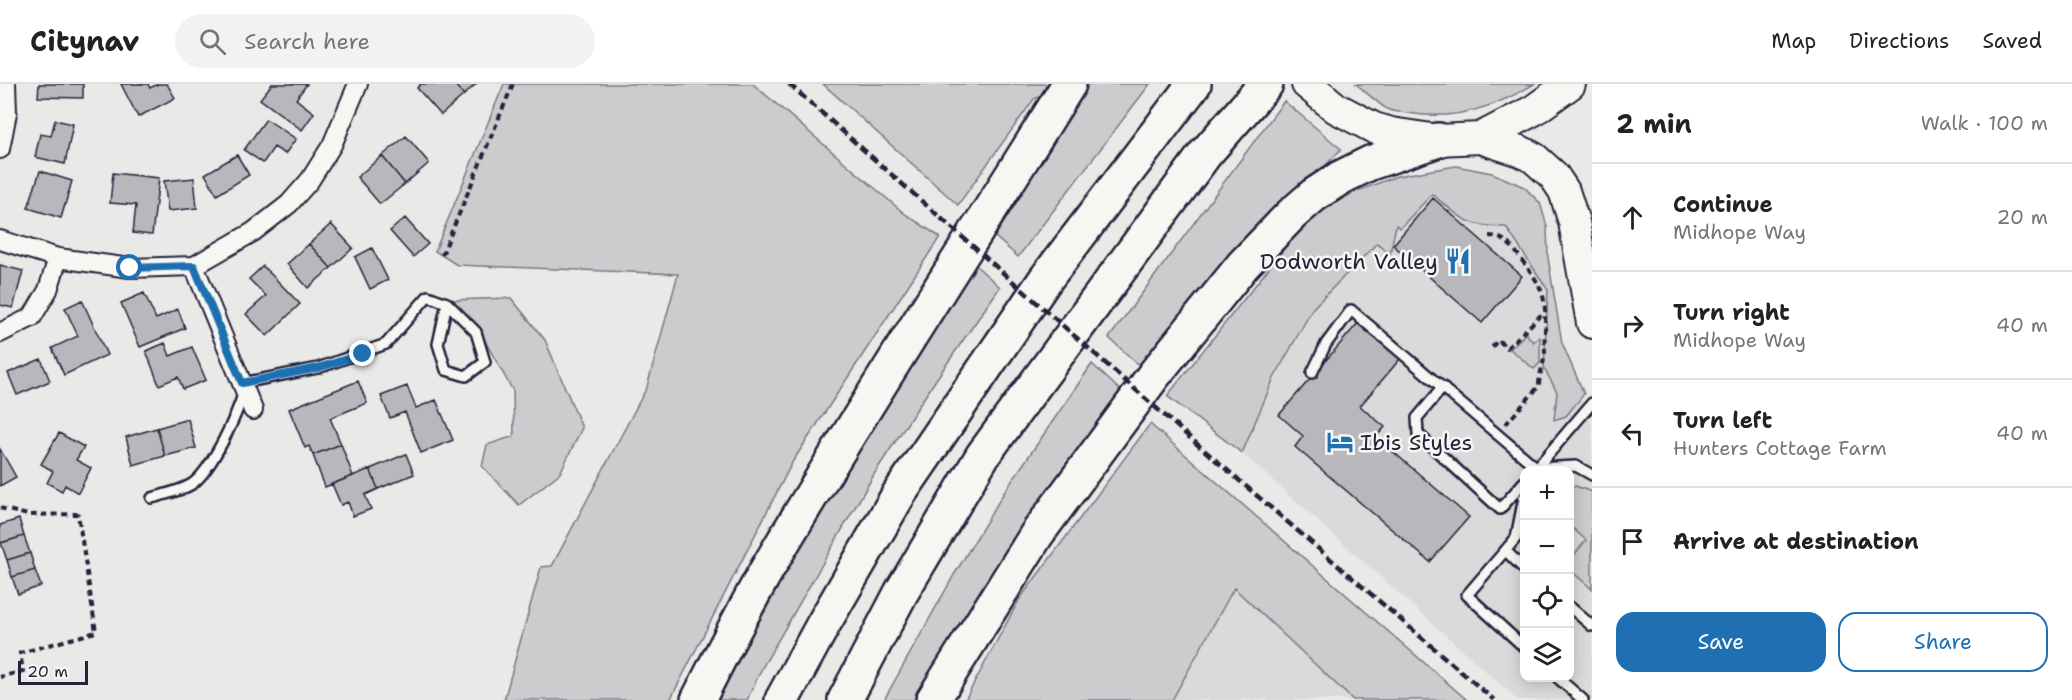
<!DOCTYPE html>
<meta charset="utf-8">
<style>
body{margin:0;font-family:"Shantell Sans",sans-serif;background:#f2f2f2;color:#222}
.controls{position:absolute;right:18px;bottom:18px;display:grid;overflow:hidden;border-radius:12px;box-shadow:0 3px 15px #0003}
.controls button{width:54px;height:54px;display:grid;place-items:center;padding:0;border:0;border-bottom:2px solid #e0e0e0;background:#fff;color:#222;font:30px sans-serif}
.scale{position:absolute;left:18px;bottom:15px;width:70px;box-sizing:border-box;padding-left:6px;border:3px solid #22223b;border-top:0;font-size:16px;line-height:21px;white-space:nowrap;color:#22223b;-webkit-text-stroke:4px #f6f6f2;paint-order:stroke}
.stop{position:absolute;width:18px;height:18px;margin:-14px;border:4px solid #1f6fb2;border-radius:50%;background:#fff}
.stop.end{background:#1f6fb2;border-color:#fff;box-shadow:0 2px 6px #0008}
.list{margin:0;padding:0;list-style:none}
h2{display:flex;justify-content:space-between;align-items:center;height:78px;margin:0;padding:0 24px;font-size:26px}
h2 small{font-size:20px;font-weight:400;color:#767676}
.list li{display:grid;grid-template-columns:39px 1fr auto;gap:18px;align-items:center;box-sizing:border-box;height:108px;padding:0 24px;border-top:2px solid #e0e0e0}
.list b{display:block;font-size:22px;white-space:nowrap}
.list p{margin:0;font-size:20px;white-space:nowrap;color:#767676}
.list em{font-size:20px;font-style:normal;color:#767676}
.actions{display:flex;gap:12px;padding:18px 24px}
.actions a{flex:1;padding:14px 0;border:2px solid #1f6fb2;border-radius:18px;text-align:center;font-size:21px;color:#1f6fb2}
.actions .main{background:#1f6fb2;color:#fff}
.icon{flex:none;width:33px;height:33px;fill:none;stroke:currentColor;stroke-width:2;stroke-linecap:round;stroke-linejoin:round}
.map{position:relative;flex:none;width:1592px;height:616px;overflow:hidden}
header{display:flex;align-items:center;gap:36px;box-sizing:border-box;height:84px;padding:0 30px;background:#fff;border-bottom:2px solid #e0e0e0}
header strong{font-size:28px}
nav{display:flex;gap:33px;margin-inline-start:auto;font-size:21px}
.search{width:420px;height:54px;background:#f2f2f2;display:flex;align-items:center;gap:15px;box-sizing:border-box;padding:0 21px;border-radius:33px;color:#767676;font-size:22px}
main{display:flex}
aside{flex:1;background:#fff}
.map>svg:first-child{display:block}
.built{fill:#dadada;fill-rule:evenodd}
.green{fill:#ccccce;stroke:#777784;stroke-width:1.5}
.building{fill:#b8b8bc;stroke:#22223b;stroke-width:1.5}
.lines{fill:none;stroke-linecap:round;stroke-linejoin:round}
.service-casing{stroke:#22223b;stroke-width:14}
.minor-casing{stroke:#22223b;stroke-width:22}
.trunk-casing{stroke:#22223b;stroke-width:34}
.motorway-casing{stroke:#22223b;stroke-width:38}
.path{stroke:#22223b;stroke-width:4;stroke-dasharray:6 4.5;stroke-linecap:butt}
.service{stroke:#f6f6f2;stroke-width:9}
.minor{stroke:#f6f6f2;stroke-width:18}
.trunk{stroke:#f6f6f2;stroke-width:30}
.motorway{stroke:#f6f6f2;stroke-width:33}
.rail{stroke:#22223b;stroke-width:4.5;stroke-dasharray:9 4.5;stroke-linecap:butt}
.route{stroke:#1f6fb2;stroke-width:8}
.labels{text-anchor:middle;stroke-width:5;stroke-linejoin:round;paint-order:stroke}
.poi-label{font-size:22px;fill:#22223b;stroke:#f6f6f2;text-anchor:end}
</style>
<header>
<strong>Citynav</strong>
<div class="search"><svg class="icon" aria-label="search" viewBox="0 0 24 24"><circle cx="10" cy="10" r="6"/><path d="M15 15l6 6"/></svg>Search here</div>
<nav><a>Map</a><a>Directions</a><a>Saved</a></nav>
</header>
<main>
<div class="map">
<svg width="1592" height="616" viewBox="0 0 1592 616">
<rect width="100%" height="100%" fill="#e9e9e7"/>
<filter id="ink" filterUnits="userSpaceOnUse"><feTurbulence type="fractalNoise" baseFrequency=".0167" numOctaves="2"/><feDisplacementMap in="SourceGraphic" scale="12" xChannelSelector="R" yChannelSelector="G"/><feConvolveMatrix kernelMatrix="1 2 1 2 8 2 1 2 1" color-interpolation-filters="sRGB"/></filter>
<g filter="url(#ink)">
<!-- built -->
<path class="built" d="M 1456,82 L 1492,89 L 1524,103 L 1540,119 L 1547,142 L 1548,174 L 1562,259 L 1592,342 L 1592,616 L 1518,616 L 1242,369 L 1273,296 L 1359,140 ZM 1524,386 L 1570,386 L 1570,594 L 1524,594 Z
M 1233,504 L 1353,616 L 1172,616 Z"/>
<!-- green -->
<path class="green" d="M 504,0 L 753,0 L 905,130 L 940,153 L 793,377 L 670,616 L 504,616 L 541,483 L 552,482 L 647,303 L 678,190 L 457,181 L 435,167 Z
M 823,0 L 1056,0 L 1053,7 L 1034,15 L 958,121 Z
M 1081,0 L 1150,0 L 1018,173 L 992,150 Z
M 1356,0 L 1534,0 C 1496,23 1452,37 1408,29 C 1402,28 1395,28 1389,26 C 1380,22 1365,7 1356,0 Z
M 1284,17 L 1341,65 L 1140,282 L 1109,254 Z
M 1456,82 L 1492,89 L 1524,103 L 1540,119 L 1547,142 L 1548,174 L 1562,259 L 1584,310 L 1566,332 L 1554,336 L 1557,308 L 1544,284 L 1548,206 L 1506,143 C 1466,143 1461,134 1432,110 L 1400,144 L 1396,141 L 1390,170 L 1377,159 L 1313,224 L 1273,296 L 1242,369 L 1167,312 L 1292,155 L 1321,127 L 1355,108 L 1397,92 Z
M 973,179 L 1000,203 L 937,294 L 876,387 L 762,584 L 747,616 L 716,616 L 806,452 Z
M 511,214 L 545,256 L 582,344 L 560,389 L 519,421 L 482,382 L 487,361 L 514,352 L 513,307 L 481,250 L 451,216 Z
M 1526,249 L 1533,258 L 1540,253 L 1540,279 L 1534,285 L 1510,265 Z
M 1092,280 L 1121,307 L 922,616 L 884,616 L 954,491 L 1005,407 Z
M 1150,340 L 1467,616 L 1353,616 L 1234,504 L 1172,616 L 965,616 L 1019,516 Z
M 1575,402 L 1592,408 L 1592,505 L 1570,486 L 1570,476 L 1586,456 L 1570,442 L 1570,403 Z"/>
<!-- building -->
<path class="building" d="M 39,0 L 83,0 L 83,14 L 38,13 Z
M 121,0 L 148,0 L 150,4 L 158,0 L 167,0 L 175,14 L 138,33 Z
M 272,0 L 307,0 L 296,15 L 314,29 L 302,46 L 260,15 Z
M 421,0 L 454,0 L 464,11 L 441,31 L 417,4 Z
M 454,0 L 476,0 L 464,11 Z
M 266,35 L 296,55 L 285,70 L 274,63 L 263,79 L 244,66 Z
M 55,36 L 73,40 L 65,80 L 35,73 L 40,50 L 51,52 Z
M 406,52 L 429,79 L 405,100 L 382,72 Z
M 237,71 L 249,91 L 217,111 L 205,90 Z
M 382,72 L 405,100 L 380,120 L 357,93 Z
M 40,87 L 72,97 L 61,134 L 28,124 Z
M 113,89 L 159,94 L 152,151 L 133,149 L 136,121 L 110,119 Z
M 194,94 L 197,124 L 168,127 L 164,97 Z
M 1433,114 L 1522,192 L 1482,239 L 1393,161 Z
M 405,134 L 428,160 L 413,173 L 390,147 Z
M 331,140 L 353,164 L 331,184 L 309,160 Z
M 309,160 L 331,184 L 308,204 L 287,180 Z
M 372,164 L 388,196 L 370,205 L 355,173 Z
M 0,181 L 23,187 L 13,224 L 0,221 Z
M 263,182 L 300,220 L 267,252 L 246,230 L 266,212 L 249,195 Z
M 144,209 L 156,235 L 178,225 L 185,244 L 140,263 L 121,219 Z
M 82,216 L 107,271 L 64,291 L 52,264 L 78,252 L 65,224 Z
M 1358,239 L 1400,275 L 1360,322 L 1385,343 L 1376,353 L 1469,433 L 1430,478 L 1295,363 L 1303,352 L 1279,331 Z
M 165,259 L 170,272 L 192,263 L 206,296 L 183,305 L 178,293 L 159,301 L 146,267 Z
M 41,275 L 50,297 L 17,311 L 8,289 Z
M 358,297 L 367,319 L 330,334 L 341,360 L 313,371 L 309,362 L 305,364 L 289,325 Z
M 407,302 L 416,324 L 436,316 L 453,356 L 421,369 L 405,328 L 390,334 L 381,312 Z
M 188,335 L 196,364 L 165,372 L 157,344 Z
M 157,344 L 165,372 L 133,381 L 126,353 Z
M 59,349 L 84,363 L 76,376 L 91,384 L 78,409 L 65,401 L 62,407 L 47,399 L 53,387 L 41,380 Z
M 341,360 L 353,392 L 325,403 L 313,371 Z
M 0,365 L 16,393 L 0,402 Z
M 406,370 L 414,390 L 378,405 L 370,385 Z
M 370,385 L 378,405 L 365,411 L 371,425 L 353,432 L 348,418 L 341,421 L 332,400 Z
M 19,435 L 24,452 L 0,459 L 0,441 Z
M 24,452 L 30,469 L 7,476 L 1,459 Z
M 30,469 L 35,486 L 12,493 L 7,476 Z
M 35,486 L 41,502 L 18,510 L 12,493 Z"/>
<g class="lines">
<!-- service casing -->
<g class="service-casing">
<path id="service" d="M 1312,289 L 1326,260 L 1351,226 L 1537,384 L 1576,382 L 1592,391
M 242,299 L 318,284 L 386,260 L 428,212 L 447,219 L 476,248 L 485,278 L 466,292 L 446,286 L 438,260 L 447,219
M 1443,303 L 1417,334 L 1418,350 L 1500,425 L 1524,398
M 1535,386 L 1592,319
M 1524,413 L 1516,454 L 1467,511 L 1524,563
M 152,414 C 165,410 181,407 192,400 C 212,386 237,331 244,307
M 1506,467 L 1524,485
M 1570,523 L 1592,542
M 1558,594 L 1583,616"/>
</g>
<!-- minor casing -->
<g class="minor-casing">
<path id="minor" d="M 0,65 L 7,29 L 6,0
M 0,156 L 58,174 L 130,184 L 194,182 L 253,148 L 289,120 L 310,96 L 332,61 L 358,0
M 194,182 L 253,326
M 0,249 L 32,233 L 48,206 L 58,174"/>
</g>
<!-- trunk casing -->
<g class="trunk-casing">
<path id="trunk" d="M 1307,0 L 1336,24 L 1374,44 L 1391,49 L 1438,56 L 1480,54 L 1534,26 L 1570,0
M 1480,54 L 1520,67 L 1534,74 L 1554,92 L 1564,107 L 1574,138 L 1592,239"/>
</g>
<!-- motorway casing -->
<g class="motorway-casing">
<path id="motorway" d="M 698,616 C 720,573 742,529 766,487 C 863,322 968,163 1069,0
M 782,616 L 824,539 L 899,410 L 1045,196 L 1194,0
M 845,616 L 901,509 L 983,371 L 1205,70 L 1266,0
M 933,616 L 1037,450 L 1154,291 L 1243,181 L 1291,131 L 1314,111 L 1340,94 L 1370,79 L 1438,56"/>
</g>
<!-- path -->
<path class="path" d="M 1489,152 C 1504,152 1513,163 1521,175 C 1544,205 1546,211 1545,247 C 1544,255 1545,263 1545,271 C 1543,282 1539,290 1539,302 L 1506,340
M 442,171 L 513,0
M 1492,263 L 1498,256 L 1507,264 L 1546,226
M 0,424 L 28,431 L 78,430 L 96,548 L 20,569 L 23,587 L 0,593"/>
<!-- service -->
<use href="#service" class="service"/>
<!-- minor -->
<use href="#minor" class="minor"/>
<!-- trunk -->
<use href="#trunk" class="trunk"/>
<!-- motorway -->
<use href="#motorway" class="motorway"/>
<!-- rail -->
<path class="rail" d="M 789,0 L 1197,360 L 1494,616"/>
</g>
</g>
<g class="lines" filter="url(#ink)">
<!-- route -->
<path class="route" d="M 130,184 L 194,182 L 242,299 L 318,284 L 363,270"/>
</g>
<!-- icons -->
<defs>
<g id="restaurant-bare" transform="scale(2.07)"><path d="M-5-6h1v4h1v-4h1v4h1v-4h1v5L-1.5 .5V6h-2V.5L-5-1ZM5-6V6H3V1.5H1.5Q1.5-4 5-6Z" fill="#1f6fb2" stroke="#f6f6f2" stroke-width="2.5" paint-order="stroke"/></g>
<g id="hotel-bare" transform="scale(2.07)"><path d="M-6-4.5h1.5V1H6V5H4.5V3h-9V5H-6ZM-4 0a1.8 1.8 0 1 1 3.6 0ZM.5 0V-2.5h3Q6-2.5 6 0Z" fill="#1f6fb2" stroke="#f6f6f2" stroke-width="2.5" paint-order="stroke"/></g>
</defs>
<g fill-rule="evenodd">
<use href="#restaurant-bare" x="1458" y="177"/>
<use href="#hotel-bare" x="1340" y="358"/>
</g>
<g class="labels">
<!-- poi labels -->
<g class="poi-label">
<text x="1438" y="185">Dodworth Valley</text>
<text x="1360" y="366" text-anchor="start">Ibis Styles</text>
</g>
</g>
</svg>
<div class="controls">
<button>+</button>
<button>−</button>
<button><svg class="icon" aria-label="locate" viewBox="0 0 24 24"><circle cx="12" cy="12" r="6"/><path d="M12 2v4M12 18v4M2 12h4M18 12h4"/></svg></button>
<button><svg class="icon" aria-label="layers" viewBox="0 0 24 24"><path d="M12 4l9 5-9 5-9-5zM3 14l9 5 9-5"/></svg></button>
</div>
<div class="scale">20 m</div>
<div class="stop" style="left:130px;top:184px"></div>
<div class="stop end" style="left:363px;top:270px"></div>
</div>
<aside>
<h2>2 min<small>Walk · 100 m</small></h2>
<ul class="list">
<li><svg class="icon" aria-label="ahead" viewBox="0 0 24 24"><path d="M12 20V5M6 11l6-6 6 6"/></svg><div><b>Continue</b><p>Midhope Way</p></div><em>20 m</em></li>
<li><svg class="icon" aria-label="right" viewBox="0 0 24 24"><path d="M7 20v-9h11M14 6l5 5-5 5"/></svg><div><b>Turn right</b><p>Midhope Way</p></div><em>40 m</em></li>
<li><svg class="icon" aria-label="left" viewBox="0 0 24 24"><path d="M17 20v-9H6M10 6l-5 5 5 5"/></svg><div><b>Turn left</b><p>Hunters Cottage Farm</p></div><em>40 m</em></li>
<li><svg class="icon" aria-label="arrive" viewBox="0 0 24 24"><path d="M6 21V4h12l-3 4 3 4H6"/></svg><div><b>Arrive at destination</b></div></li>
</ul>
<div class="actions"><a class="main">Save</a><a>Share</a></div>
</aside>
</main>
